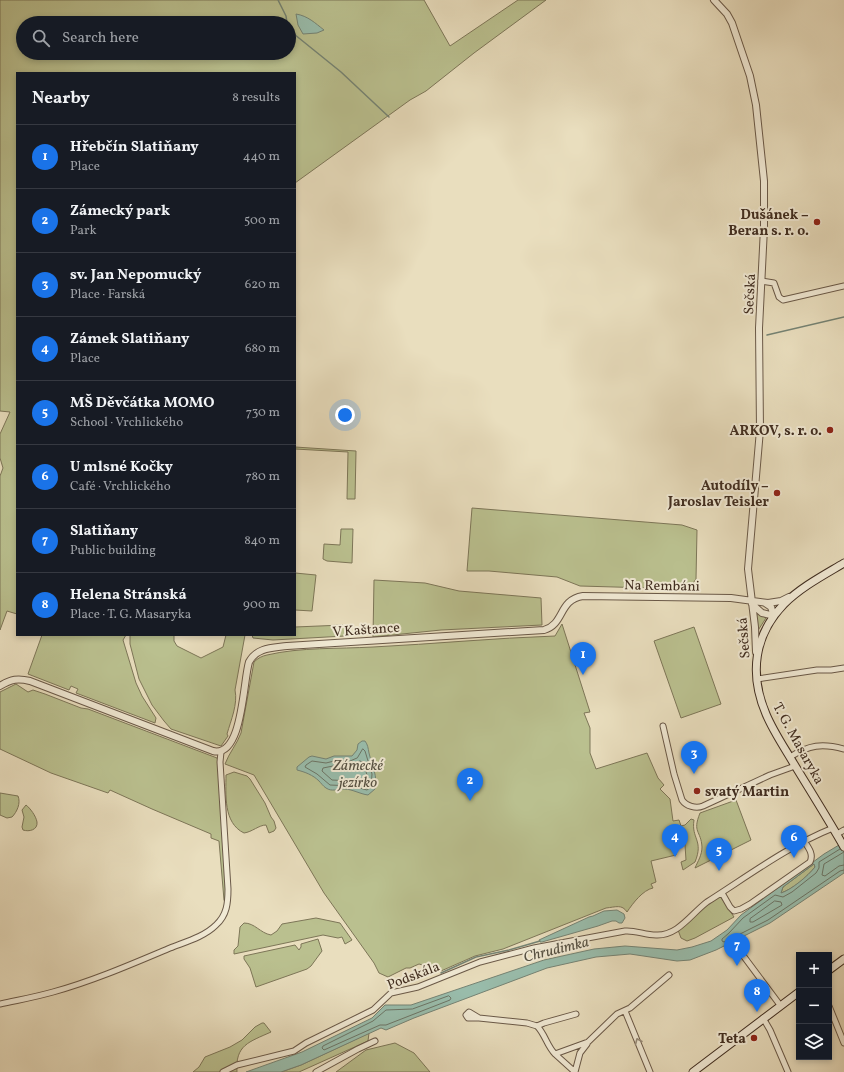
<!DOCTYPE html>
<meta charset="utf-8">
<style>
body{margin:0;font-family:Vollkorn,serif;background:#20242c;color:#f1f3f6}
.controls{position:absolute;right:12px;bottom:12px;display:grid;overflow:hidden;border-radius:0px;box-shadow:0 2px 6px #0003}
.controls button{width:36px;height:36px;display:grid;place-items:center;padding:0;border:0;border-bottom:1px solid #363941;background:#171b24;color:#f1f3f6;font:20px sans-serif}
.you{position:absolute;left:345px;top:415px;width:14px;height:14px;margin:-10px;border:3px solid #fff;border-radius:50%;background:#1a73e8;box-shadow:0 0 0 6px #1a73e833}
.badge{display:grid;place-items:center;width:26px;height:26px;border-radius:50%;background:#1a73e8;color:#fff;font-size:13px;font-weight:700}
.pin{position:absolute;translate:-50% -33px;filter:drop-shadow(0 1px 2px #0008)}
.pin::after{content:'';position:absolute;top:21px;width:14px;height:12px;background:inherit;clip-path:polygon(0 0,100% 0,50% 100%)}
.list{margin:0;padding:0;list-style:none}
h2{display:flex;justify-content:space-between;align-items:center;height:52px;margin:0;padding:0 16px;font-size:17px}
h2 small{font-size:13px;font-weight:400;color:#9ea1a6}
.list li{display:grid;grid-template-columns:26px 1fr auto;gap:12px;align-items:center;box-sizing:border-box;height:64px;padding:0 16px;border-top:1px solid #363941}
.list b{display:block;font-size:15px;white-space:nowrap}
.list p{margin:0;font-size:13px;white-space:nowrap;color:#9ea1a6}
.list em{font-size:13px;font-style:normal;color:#9ea1a6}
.icon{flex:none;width:22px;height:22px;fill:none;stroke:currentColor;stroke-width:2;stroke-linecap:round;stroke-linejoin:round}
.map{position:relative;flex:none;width:844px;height:1072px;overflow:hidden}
.search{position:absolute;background:#171b24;box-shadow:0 2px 6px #0003;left:16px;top:16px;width:280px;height:44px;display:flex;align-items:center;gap:10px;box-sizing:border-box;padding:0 14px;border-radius:22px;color:#9ea1a6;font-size:15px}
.panel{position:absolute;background:#171b24;box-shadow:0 2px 6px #0003;left:16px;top:72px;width:280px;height:564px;border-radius:0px}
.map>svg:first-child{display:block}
.green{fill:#bac08f;stroke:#7d7658;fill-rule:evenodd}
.water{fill:#99bdac;stroke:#758374;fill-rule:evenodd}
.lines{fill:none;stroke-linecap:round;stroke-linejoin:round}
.shore{stroke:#6c7566;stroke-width:1}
.stream{stroke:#758374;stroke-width:1.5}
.minor-casing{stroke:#6a5948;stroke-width:7}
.tertiary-casing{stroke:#6a5948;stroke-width:8}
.secondary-casing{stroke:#402d20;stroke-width:9}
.minor{stroke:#f1ead5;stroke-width:5}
.tertiary{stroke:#f1ead5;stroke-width:6}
.secondary{stroke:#f1ead5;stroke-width:7}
.oneway{stroke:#988c7a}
.poi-dot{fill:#8f2418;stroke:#f1ead5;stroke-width:1.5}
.labels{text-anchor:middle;stroke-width:4;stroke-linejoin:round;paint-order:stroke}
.poi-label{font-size:14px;font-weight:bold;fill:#402d20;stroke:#f1ead5;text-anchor:end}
.street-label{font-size:14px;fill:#402d20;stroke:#f1ead5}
.water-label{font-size:15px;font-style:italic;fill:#565143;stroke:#f1ead5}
</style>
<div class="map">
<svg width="844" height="1072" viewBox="0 0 844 1072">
<rect width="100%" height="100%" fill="#e9debe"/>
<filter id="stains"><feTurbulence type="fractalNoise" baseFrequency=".005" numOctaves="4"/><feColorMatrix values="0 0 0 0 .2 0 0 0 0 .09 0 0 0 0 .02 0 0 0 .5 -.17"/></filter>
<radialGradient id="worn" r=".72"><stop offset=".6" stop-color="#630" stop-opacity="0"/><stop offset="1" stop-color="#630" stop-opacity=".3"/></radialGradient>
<!-- green -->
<path class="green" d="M 0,0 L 424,0 L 450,46 L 518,0 L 546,0 L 474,53 L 426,91 L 410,100 L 295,183 L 295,73 L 17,73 L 17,614 L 7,611 L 0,630 L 0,476 L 3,468 L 0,458 L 0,434 L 10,412 L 0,411 ZM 23,23 L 289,23 L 289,53 L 23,53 Z
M 295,447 L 356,451 L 355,499 L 347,499 L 348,452 L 295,449 Z
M 472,508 L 682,525 L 697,530 L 696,579 L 691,586 L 684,589 L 580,586 L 557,577 L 489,571 L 467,571 Z
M 341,529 L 353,529 L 352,563 L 327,561 L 323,559 L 324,544 L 340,545 Z
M 295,573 L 316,575 L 312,611 L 295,610 Z
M 374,580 L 425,583 L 459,591 L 541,598 L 542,625 L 441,630 L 373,637 Z
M 755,611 L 766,618 L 757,632 Z
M 562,624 L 590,712 L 584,713 L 590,728 L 590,753 L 596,769 L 647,753 L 658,778 L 664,785 L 660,789 L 670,799 L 673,821 L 679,820 L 681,826 L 685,825 L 691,819 L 694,820 C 691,839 704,840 695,862 L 683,870 L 681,862 L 686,860 L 684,830 L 674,830 L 676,855 L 651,861 L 656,882 L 651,884 L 653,888 C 643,890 633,903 627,912 C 622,904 616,907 606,908 L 503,949 L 475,956 L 441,971 L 438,965 L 430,967 L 419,964 L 410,968 L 406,968 L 388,977 L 379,973 L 374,963 L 324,893 L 254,775 L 225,764 C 229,753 237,744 241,733 L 254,662 C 258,658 262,656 267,655 C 301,647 338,649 373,647 C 434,644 494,638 555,636 Z
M 343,625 L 347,629 L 345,636 L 273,640 L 253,638 L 252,635 L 295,635 L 295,627 Z
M 694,627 L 721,704 L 681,718 L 654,641 Z
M 42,635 L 126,635 L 123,640 L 136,683 L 142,696 L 156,718 L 155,723 L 76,693 L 78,689 L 71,686 L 69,690 L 28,674 Z
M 130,635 L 174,635 L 174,641 L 177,646 L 201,658 L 223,647 L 226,635 L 245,635 L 235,690 C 238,704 231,720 227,734 L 228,736 L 221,746 L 218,745 L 171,729 L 164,721 L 152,705 L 139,679 L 130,644 Z
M 16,684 L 28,692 L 33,690 L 45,694 L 81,708 L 88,709 L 217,758 L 218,760 L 226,889 L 225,902 L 224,900 L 219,841 L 211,838 L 211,834 L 152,809 L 110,790 L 108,793 L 51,773 L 0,749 L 0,692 Z
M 234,772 L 247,776 L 250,779 L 265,803 L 271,817 L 274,821 L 276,828 L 274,831 L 269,833 L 266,825 C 259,825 252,832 244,833 C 223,823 226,794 226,775 Z
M 0,793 L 18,796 C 21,803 17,812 12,817 L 7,818 L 0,815 Z
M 736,800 L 751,840 L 695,868 C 698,861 702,855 702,847 C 701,830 692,833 700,813 Z
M 26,805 C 30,808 36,816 37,822 C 38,830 29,832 23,830 L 22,827 L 24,817 L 22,810 Z
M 814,864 L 815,867 C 807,877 793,889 781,893 L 783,887 Z
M 720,896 L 734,917 L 695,938 L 687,941 L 681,938 L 678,930 L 708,903 Z
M 316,918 L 340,923 L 352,940 L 345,944 L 342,937 L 338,938 L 323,935 L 234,954 L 234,950 L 238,946 L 240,927 L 244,923 C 255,923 260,933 271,935 L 277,931 L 282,924 Z
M 318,939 L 322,951 L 311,966 L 307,969 L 256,987 L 250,968 L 244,959 L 244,956 L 295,945 L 299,950 L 301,947 L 301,944 Z
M 262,1023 L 264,1023 L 271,1032 C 249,1042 235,1045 237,1072 L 193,1072 L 199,1067 L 205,1057 L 230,1047 L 242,1040 L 255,1027 Z
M 369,1033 L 368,1041 L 299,1072 L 281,1072 L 301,1065 Z
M 395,1043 L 414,1053 L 430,1072 L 336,1072 L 366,1050 Z"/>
<!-- water -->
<path class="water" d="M 296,14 C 308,16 315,23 324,30 L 317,33 L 303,34 L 298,25 Z
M 362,741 L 365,741 C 368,745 368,748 369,753 C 372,766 378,776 375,789 L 368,795 C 360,794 352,789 344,789 C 337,789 332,792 326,788 C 323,786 321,783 319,781 C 313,775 305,772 297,770 L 297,767 L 309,757 L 312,756 L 326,759 L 334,756 L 352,756 L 357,750 L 358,744 Z
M 844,842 L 844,873 L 770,923 L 716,950 L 690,960 L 677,961 L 630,954 L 596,957 L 547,968 L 414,1018 L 386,1030 L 381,1028 L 301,1065 L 281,1072 L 246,1072 L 302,1052 L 372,1018 L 385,1005 L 411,1005 L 544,960 L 594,949 L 625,946 L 677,950 L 692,947 L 711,941 L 727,930 L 741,915 L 824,854 ZM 814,864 L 815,867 C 808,876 791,890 781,893 L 783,887 Z
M 617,910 L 624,914 L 625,918 L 622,923 L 619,923 L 616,921 L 612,921 L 598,926 L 542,942 L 540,942 L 539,940 L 589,917 L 593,916 L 604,911 Z"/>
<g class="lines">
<!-- shore -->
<path class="shore" d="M 363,749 L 365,751 L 372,774 L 371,787 L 367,790 L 352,786 L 330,785 L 317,774 L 305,767 L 306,765 L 312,761 L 326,763 L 338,760 L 350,761 L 357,758 Z
M 360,761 L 363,762 L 367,775 L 367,783 L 365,785 L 352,781 L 332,780 L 322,771 L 323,768 L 338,765 L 351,766 Z
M 840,849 L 819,862 L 819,868 L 816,873 L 792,892 L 783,897 L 775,895 L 743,918 L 729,933 L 722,939 L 722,941 L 724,942 L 768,920 L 840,871 L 844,870
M 844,852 L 824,864 L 822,875 L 825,876 L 839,866 L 844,865
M 775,901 L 781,902 L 782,905 L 753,922 L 750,922 L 750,919 Z
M 449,996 L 451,998 L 450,1000 L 386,1025 L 380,1025 L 324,1050 L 322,1048 L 323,1046 L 373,1021 L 386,1010 L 412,1009 Z"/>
<!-- stream -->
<path class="stream" d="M 278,0 L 286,16 L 287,23
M 289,30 L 341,72 L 389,117
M 767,335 L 844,317
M 441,973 L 476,957 L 509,950 L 540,941"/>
<!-- minor casing -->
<g class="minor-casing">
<path id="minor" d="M 761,281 L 774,283 L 779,297 L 783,300 L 844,286
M 757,679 L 817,670 L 831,670 L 844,668
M 663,726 L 674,774 L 682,800 C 686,806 696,809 703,806 L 770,775 L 795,766
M 790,757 C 809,745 822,743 844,749
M 837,834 L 844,830
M 722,893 L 730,907 L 734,911 L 741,909 L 750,904 L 810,862 C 814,854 808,847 804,841
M 736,946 L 780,1005
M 0,1004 C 18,1000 36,997 53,992 C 93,981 132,964 170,948 C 185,942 204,937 216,925 C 227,915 228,903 228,889 L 220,762 L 221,752
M 829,1006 L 844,1043
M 625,1011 L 650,1072
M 576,1014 L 544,1023 L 537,1026 C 545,1034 547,1046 555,1054 L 588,1042 L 617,1014 L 630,1008 L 669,975
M 479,1018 L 468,1018 L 466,1015 L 469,1012 L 479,1018 L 527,1023 L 537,1026
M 763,1018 L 770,1030 L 788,1072
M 555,1054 L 575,1072
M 223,1072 L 237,1065 L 294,1051 L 306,1043 L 373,1010 L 391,993 L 418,987 L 480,962 L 534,948 L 625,931 C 635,930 645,935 656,935 C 678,936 691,914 707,902 C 748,876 788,846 833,828
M 316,1072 L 358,1049 L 375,1041
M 575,1072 L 580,1053 L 587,1044"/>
</g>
<!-- tertiary casing -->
<g class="tertiary-casing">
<path id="tertiary" d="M 714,0 L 727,14 L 732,23 L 750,76 L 756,105 L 764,181 L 764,228 L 759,328 L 760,430 L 748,569 L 755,627 L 756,652
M 752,604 L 762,613 L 774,616 L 771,607 L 765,603
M 0,686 C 11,679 18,678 30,681 L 213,751 C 243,758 243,681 249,662 C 257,647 273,648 287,646 L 544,630 C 565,624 558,600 583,596 L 731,598 L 768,603 L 781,601 L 789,597"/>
</g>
<!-- secondary casing -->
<g class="secondary-casing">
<path id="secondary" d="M 844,563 C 824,575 801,587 784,604 C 754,635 749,674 766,714 C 773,731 784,747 794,764 C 811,792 828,819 844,847
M 829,970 L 844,959
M 693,1072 L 799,992"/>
</g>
<!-- minor -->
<use href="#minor" class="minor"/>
<!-- tertiary -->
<use href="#tertiary" class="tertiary"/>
<!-- secondary -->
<use href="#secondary" class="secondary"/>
</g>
<!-- one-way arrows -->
<defs><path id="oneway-chevron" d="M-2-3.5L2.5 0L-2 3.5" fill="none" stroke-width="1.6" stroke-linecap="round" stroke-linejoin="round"/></defs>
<use class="oneway" href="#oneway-chevron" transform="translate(638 1041) rotate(-113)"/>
<!-- markers -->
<g class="poi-dot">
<circle cx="817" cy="222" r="4"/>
<circle cx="830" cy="430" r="4"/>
<circle cx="777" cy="493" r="4"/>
<circle cx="697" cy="791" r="4"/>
<circle cx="754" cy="1038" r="4"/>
</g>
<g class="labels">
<!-- poi labels -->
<g class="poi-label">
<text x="809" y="219">Dušánek –<tspan x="809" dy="16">Beran s. r. o.</tspan></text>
<text x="822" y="435">ARKOV, s. r. o.</text>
<text x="769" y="490">Autodíly –<tspan x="769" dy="16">Jaroslav Teisler</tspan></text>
<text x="705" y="796" text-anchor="start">svatý Martin</text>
<text x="746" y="1043">Teta</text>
</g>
<!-- street labels -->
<g class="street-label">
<text transform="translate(749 294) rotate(-87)" y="5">Sečská</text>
<text transform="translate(662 585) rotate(1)" y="5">Na Rembáni</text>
<text transform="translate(366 629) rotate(-4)" y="5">V Kaštance</text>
<text transform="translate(743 638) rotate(-94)" y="5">Sečská</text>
<text transform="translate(799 743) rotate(61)" y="5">T. G. Masaryka</text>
<text transform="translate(413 975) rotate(-21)" y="5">Podskála</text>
</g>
<!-- water labels -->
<g class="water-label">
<text x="358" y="770">Zámecké<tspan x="358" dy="17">jezírko</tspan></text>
<text transform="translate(556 949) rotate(-14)" y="5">Chrudimka</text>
</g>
</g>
<rect width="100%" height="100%" filter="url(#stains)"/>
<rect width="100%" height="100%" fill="url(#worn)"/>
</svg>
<div class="controls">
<button>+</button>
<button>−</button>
<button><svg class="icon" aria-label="layers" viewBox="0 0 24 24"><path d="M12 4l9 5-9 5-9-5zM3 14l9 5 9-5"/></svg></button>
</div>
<div class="you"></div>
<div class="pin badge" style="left:583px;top:675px">1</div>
<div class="pin badge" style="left:470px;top:801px">2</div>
<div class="pin badge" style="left:694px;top:774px">3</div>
<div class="pin badge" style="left:675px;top:857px">4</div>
<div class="pin badge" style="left:719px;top:871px">5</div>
<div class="pin badge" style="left:794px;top:858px">6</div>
<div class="pin badge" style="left:737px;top:966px">7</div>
<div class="pin badge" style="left:757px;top:1012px">8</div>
<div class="search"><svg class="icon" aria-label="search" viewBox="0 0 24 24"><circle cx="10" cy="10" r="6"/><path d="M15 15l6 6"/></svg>Search here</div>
<section class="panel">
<h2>Nearby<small>8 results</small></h2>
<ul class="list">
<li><span class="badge">1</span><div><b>Hřebčín Slatiňany</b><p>Place</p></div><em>440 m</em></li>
<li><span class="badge">2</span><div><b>Zámecký park</b><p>Park</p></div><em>500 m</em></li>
<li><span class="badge">3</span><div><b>sv. Jan Nepomucký</b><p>Place · Farská</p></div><em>620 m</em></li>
<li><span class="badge">4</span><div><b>Zámek Slatiňany</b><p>Place</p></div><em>680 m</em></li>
<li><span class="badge">5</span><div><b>MŠ Děvčátka MOMO</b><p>School · Vrchlického</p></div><em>730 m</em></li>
<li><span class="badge">6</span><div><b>U mlsné Kočky</b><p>Café · Vrchlického</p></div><em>780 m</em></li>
<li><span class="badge">7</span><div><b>Slatiňany</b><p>Public building</p></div><em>840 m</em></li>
<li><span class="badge">8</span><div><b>Helena Stránská</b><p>Place · T. G. Masaryka</p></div><em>900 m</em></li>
</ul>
</section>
</div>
